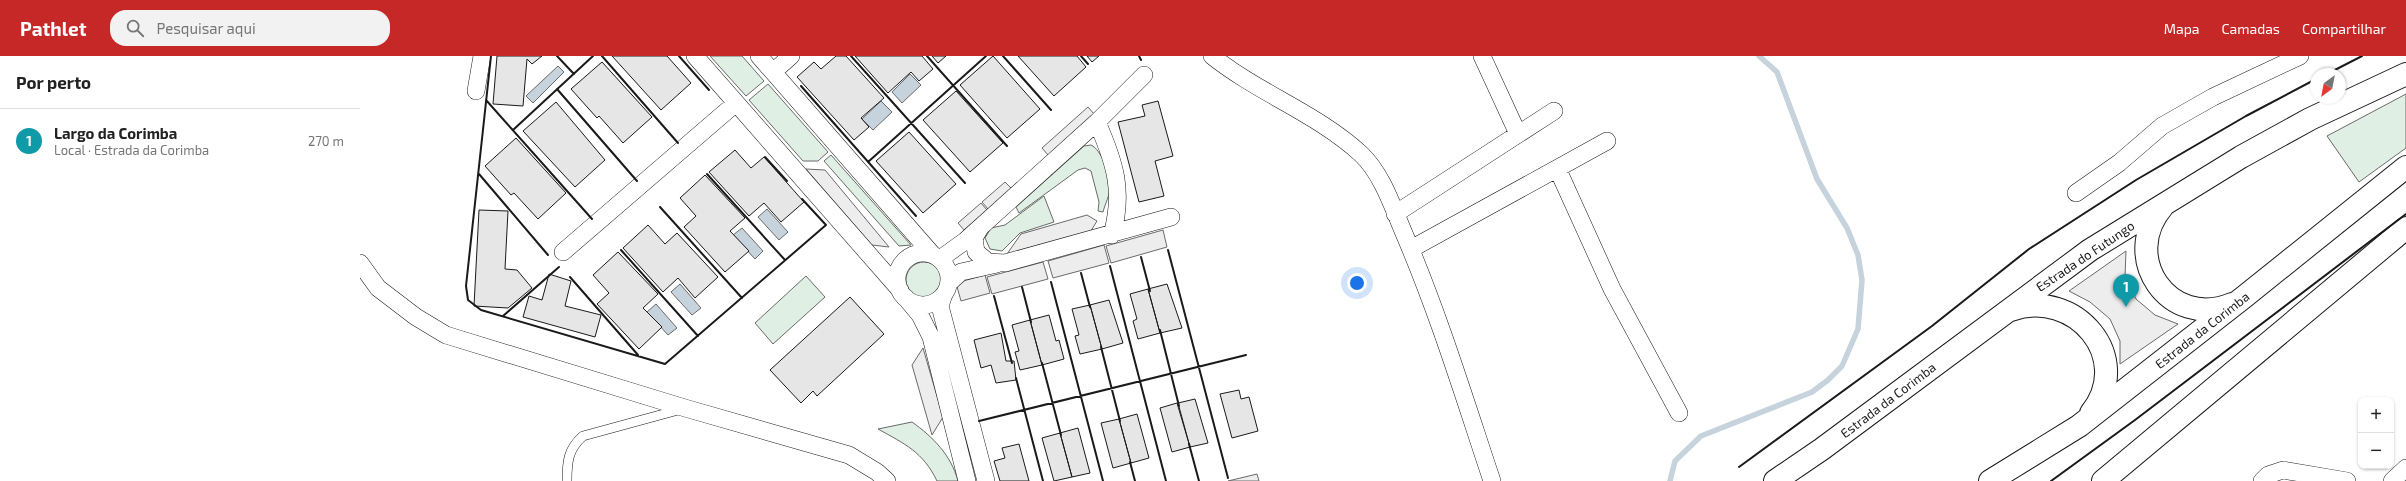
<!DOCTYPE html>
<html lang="pt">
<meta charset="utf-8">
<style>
body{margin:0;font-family:"Exo 2",sans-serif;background:#f2f2f2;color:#222}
.controls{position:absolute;right:12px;bottom:12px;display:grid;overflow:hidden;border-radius:8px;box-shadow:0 1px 3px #0004}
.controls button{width:36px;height:36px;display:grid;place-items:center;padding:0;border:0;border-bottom:1px solid #e0e0e0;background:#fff;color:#222;font:20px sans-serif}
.compass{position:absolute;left:1950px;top:12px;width:36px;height:36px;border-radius:50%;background:#fff;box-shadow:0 1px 3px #0004;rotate:212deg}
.you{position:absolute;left:997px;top:227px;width:14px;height:14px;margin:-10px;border:3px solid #fff;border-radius:50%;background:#1a73e8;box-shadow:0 0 0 6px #1a73e833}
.badge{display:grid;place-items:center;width:26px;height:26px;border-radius:50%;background:#c62828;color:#fff;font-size:13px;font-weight:700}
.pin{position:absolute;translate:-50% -33px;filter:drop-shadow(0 1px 2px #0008)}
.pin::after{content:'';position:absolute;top:21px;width:14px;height:12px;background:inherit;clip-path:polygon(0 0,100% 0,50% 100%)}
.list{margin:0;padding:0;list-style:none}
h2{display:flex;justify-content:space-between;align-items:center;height:52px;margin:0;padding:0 16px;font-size:17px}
h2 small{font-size:13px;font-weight:400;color:#767676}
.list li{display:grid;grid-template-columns:26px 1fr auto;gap:12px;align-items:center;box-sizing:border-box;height:64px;padding:0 16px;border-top:1px solid #e0e0e0}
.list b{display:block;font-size:15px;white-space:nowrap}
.list p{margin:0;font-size:13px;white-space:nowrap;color:#767676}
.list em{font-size:13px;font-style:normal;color:#767676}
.icon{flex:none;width:22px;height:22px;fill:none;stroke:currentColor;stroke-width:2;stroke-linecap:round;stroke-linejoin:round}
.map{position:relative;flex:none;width:2046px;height:425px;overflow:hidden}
header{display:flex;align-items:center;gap:24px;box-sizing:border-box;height:56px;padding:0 20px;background:#c62828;color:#fff}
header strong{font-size:19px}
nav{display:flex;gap:22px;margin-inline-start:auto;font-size:14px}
.search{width:280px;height:36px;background:#f2f2f2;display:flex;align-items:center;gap:10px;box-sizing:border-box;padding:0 14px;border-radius:16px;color:#767676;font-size:15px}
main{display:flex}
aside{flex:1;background:#fff}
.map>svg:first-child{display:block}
.green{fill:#e0efe3;stroke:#6a6a6a}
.parking{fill:#ededed;stroke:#6a6a6a}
.water{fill:#c6d2dc;stroke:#6a6a6a}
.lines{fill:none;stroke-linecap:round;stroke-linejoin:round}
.stream{stroke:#c6d2dc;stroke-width:5.5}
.building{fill:#e6e6e6;stroke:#1a1a1a}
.service-casing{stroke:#1a1a1a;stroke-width:10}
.minor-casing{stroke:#1a1a1a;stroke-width:18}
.primary-casing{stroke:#1a1a1a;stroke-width:24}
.service{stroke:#fff;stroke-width:9}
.minor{stroke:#fff;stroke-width:17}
.primary{stroke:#fff;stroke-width:22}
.wall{stroke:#1a1a1a;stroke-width:2}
.labels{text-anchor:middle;stroke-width:3;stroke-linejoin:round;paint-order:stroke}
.street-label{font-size:13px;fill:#1a1a1a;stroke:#fff}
</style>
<header>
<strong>Pathlet</strong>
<div class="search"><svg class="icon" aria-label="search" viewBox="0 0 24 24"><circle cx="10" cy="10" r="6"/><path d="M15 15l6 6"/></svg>Pesquisar aqui</div>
<nav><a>Mapa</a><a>Camadas</a><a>Compartilhar</a></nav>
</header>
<main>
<aside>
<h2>Por perto<small></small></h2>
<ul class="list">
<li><span class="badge" style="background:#0f9aa8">1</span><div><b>Largo da Corimba</b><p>Local · Estrada da Corimba</p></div><em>270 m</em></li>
</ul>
</aside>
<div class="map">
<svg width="2046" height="425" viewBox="0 0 2046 425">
<rect width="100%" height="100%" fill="#fff"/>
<!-- green -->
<path class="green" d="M 350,0 L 382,0 L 404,25 L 386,40 Z
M 408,28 L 468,96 L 458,105 L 443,105 L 389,44 Z
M 2046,38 L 2046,92 L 1999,126 L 1967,80 Z
M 731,89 C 742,94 749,118 750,131 C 750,139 745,148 743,156 L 738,155 L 739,146 L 731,115 L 725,112 L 718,114 L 659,157 L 656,151 L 724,90 Z
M 471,99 L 551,189 L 539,190 L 464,105 Z
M 684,140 L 694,166 L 660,177 L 642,195 L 630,193 L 625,182 L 631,172 L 645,169 Z
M546 224a18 18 0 1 1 36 0a18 18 0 1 1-36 0Z
M 446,220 L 465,241 L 413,288 L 395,267 Z
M 552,366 C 573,381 591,399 598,425 L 577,425 C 563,396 545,388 518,373 Z"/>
<!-- parking -->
<path class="parking" d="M 728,51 L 734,58 L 688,99 L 682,92 Z
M 446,113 L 465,114 L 529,191 L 512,189 Z
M 645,126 L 652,133 L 628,153 L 622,146 Z
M 621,147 L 627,154 L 604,174 L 598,167 Z
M 727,159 L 737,165 L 729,178 L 647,198 L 661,178 Z
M 803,174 L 807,191 L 751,207 L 746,190 Z
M 744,189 L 749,207 L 693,222 L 688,205 Z
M 1766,195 L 1765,221 L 1776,243 L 1795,259 L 1818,268 L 1760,308 L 1760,285 L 1750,263 L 1730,246 L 1709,235 Z
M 683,206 L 688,223 L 632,238 L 627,221 Z
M 625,219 L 630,237 L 601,245 L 596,227 Z
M 563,292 L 583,361 L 572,379 L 552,309 Z
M 897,418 L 899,425 L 868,425 Z"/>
<!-- water -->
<path class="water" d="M 198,10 L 204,16 L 173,47 L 166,40 Z
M 550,18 L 561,29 L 542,47 L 532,36 Z
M 521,45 L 532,56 L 513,74 L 502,63 Z
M 407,153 L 428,176 L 419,184 L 398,161 Z
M 382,172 L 403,195 L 395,203 L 373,179 Z
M 320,228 L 341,252 L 332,259 L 311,236 Z
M 296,248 L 317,272 L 308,279 L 287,256 Z"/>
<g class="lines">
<!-- stream -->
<path class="stream" d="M 1310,425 L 1315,405 L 1341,380 L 1452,336 L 1468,324 L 1482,310 L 1498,273 L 1502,224 L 1498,199 L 1487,172 L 1457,123 L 1417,16 L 1399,0"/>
</g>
<!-- building -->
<path class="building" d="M 137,0 L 182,0 L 172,8 L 167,3 L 163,50 L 133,48 Z
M 252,0 L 307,0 L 331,27 L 301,54 Z
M 476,0 L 486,0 L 524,42 L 501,62 L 509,71 L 494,84 L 437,21 L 454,6 L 461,13 Z
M 495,0 L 562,0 L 573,13 L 559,25 L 551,16 L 528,37 Z
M 572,0 L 586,0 L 578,7 Z
M 633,0 L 680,53 L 647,82 L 600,29 Z
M 658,0 L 717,0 L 726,11 L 694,40 Z
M 727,0 L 739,0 L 732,6 Z
M 242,6 L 292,61 L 263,87 L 239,60 L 237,62 L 211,33 Z
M 596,35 L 643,87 L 610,116 L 563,64 Z
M 798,45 L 813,100 L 795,105 L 804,140 L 779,146 L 758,66 L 785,60 L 782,49 Z
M 196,46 L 245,104 L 215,131 L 163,75 Z
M 549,76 L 596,128 L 563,157 L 516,105 Z
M 156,82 L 206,137 L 178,163 L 154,137 L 151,139 L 125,110 Z
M 375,94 L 391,112 L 404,101 L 444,146 L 421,166 L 404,147 L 389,160 L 349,116 Z
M 345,119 L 385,162 L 370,175 L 389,195 L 365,216 L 324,171 L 336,160 L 320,142 Z
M 119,154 L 148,155 L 145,213 L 157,214 L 172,232 L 148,252 L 114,250 Z
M 288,169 L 305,188 L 317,177 L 358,221 L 335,242 L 318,222 L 303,236 L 263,192 Z
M 258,196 L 298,238 L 283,252 L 302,271 L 279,293 L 237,248 L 249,237 L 233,219 Z
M 189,218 L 211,225 L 205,250 L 241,259 L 235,281 L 163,261 L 169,240 L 182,244 Z
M 807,228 L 822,272 L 800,277 L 788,233 Z
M 788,233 L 800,277 L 778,283 L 773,265 L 777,263 L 770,238 Z
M 490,241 L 524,278 L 457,340 L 453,335 L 441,347 L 410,314 Z
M 749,244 L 763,287 L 742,293 L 730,249 Z
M 730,249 L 742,293 L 720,298 L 715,280 L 719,279 L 712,253 Z
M 689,259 L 696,285 L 699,284 L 704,303 L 682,309 L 670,264 Z
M 670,264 L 682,309 L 660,314 L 655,296 L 659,295 L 652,269 Z
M 641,277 L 646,305 L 654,305 L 656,324 L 636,327 L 631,309 L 621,312 L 614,284 Z
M 879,334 L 881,343 L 889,341 L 898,375 L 872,382 L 860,338 Z
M 835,343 L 848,387 L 830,391 L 818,347 Z
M 817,347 L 830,391 L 812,396 L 800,352 Z
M 777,358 L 789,402 L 771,407 L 759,363 Z
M 759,363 L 771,407 L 753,412 L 741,367 Z
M 718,372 L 730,417 L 712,421 L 700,377 Z
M 700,377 L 712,421 L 694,425 L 682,382 Z
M 659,388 L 669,425 L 640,425 L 634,405 L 645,402 L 642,392 Z"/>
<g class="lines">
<!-- service casing -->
<g class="service-casing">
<path id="service" d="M 207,425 C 207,406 208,393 223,380 L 322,353"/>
</g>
<!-- minor casing -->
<g class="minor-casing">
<path id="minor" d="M 335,0 L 540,234
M 399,0 L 572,198
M 852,0 C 898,37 958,58 1001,98 C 1022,118 1032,149 1043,175 C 1078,256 1104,341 1132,425
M 1122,0 L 1158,78
M 413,16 L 431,0
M 116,35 L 122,0
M 737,66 C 755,107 764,135 752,179
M 1198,114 L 1252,233 L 1319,357
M 1716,137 L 1759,107 L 1802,70 L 1853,41 L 1940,0
M 1035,158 L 1194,55
M 620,172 L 614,182 L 616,196 L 628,206 L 645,207 L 811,161
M 1051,193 L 1247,85
M 203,196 L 376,47
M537 223a26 26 0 1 1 52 0a26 26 0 1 1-52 0Z
M 580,203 L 605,185 L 737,66 L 784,19
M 0,207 L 18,232 L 56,261 L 86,279 L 325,352 L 489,399 L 517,416 L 527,425
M 590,226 L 601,216 L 637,208
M 545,241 L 560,259 L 571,281 L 607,425
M 583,241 L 580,250 L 626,425
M 1902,425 L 1908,419 L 1923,414 L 1987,425
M 2032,425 L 2046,412"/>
</g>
<!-- primary casing -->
<g class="primary-casing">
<path id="primary" d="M 1803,150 C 1759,201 1809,274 1872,248
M 1651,254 C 1715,231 1775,302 1731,357
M 1415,425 L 1462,393 L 1730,194 L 1881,101 L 1950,63 L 2046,18
M 1630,425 L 1719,370 L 1884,241 L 2046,111
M 1743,425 L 2046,172"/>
</g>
<!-- service -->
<use href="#service" class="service"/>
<!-- minor -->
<use href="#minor" class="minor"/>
<!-- primary -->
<use href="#primary" class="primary"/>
<!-- wall -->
<path class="wall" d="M 131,0 L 106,230 L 108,244 L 121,254 L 305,308 L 466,169 L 442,143
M 197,0 L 214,18
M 242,0 L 318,87
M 319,0 L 349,34
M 491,0 L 605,127
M 567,0 L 647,90
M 643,0 L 691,54
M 721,0 L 728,8
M 779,0 L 781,4
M 1967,18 L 2002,0
M 441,30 L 556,160
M 197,33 L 277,125
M 126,44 L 232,163
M 153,74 L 233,0
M 405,101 L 427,125
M 508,106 L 626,0
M 119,118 L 188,199
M 347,118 L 425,204
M 300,151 L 382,242
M 261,194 L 338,280
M 808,194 L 868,422
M 781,201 L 790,235
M 750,210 L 806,425
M 721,217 L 730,251
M 210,221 L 278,299
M 691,226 L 743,425
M 662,231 L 671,266
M 634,240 L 652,307
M 143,260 L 199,211
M 800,274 L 819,350
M 741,291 L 760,365
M 682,307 L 701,379
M 656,322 L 683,425
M 619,365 L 886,299
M 829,388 L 839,425
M 770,406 L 775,425
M 1379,411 L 1572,270 L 1669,193 L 1776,124 L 1886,60 L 1956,23
M 1691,425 L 1775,364 L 2046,158"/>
</g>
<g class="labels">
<!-- street labels -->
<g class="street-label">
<text transform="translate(1725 200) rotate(-34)" y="5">Estrada do Futungo</text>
<text transform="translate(1842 274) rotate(-38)" y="5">Estrada da Corimba</text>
<text transform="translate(1528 344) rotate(-37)" y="5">Estrada da Corimba</text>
</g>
</g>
</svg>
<div class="controls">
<button>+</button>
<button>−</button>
</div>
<svg class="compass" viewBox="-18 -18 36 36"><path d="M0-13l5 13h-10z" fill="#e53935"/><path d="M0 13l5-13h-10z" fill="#767676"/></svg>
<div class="you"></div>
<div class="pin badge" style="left:1766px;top:251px;background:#0f9aa8">1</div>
</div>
</main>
